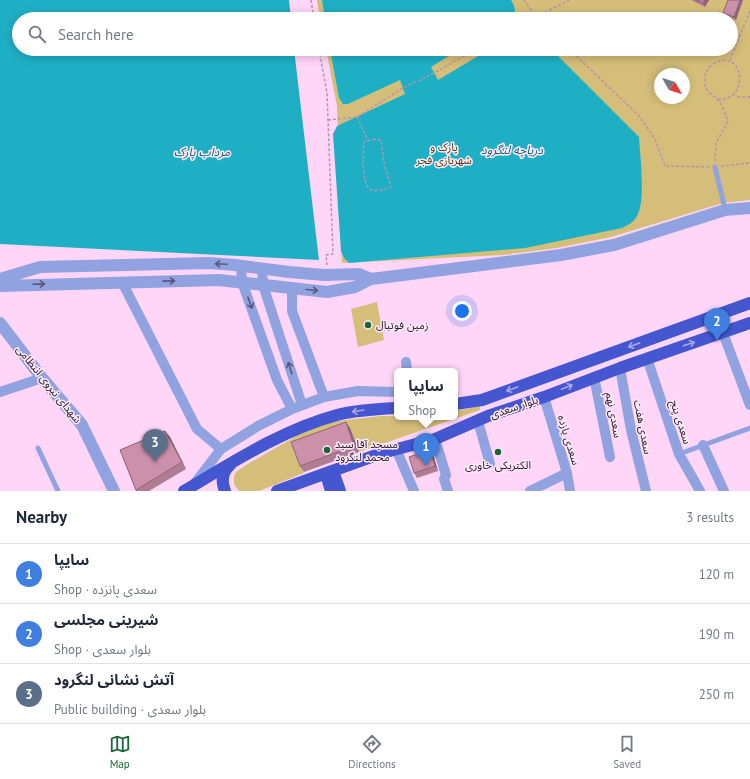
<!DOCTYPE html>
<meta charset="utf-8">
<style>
body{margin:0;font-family:"PT Sans","Noto Sans Arabic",sans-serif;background:#f2f2f3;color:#1f2937}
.compass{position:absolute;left:654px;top:68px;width:36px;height:36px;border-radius:50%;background:#fff;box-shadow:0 2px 10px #0003;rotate:129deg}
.you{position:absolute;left:462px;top:311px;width:14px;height:14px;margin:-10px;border:3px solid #fff;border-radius:50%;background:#1a73e8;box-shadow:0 0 0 6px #1a73e833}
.badge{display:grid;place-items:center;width:26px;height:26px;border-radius:50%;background:#186635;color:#fff;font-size:13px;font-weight:700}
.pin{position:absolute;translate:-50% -33px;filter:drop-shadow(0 1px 2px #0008)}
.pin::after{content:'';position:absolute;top:21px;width:14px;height:12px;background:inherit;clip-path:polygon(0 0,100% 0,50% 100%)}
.popup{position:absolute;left:394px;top:368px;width:64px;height:52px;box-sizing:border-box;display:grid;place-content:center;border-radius:6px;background:#fff;filter:drop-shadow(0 1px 3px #0005);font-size:13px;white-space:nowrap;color:#747a83}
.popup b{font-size:15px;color:#1f2937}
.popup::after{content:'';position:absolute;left:50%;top:100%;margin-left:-8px;border:8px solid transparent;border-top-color:#fff}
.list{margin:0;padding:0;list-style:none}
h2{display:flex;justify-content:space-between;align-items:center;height:52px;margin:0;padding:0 16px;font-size:17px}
h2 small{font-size:13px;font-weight:400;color:#747a83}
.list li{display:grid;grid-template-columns:26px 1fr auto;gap:12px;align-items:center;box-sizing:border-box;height:60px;padding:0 16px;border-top:1px solid #e0e1e3}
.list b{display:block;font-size:15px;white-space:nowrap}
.list p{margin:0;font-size:13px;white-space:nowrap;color:#747a83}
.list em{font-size:13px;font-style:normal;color:#747a83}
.icon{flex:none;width:22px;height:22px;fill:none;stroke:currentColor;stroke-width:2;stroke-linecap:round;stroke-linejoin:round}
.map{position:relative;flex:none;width:750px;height:491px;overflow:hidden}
.search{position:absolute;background:#fff;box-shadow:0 2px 10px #0003;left:12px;right:12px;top:12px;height:44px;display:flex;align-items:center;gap:10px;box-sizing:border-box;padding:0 14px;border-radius:22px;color:#747a83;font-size:15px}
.sheet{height:232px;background:#fff}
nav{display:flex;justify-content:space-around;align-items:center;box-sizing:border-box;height:56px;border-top:1px solid #e0e1e3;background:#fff;font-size:11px;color:#747a83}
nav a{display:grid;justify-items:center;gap:2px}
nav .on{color:#186635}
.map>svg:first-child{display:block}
.green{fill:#d5be79;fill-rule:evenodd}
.water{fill:#1fafc5}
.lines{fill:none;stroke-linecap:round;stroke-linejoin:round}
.path{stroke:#b593af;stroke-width:1.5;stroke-dasharray:3 2;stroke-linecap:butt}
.service{stroke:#90a2df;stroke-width:5}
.minor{stroke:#90a2df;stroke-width:10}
.tertiary{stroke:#90a2df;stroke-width:12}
.trunk{stroke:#4456d0;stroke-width:12}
.wall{fill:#af7c92}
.shaded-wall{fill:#8f6577}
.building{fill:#cc90aa;stroke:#8f6577}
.oneway{stroke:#58567a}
.oneway2{stroke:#aba7e8}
.poi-dot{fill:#186635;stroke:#ffeafc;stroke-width:1.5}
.labels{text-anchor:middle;stroke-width:3;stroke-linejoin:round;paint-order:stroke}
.park-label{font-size:11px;fill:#4c3d09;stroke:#ffeafc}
.poi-label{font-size:11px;fill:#2a1828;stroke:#ffeafc;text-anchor:start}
.street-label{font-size:11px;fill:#2a1828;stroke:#ffeafc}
.water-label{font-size:12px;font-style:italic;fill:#1a616c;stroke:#ffeafc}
</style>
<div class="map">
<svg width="750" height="491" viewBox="0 0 750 491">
<rect width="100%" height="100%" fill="#ffd5f8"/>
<!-- green -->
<path class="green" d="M 317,0 L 750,0 L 750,200 L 723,203 L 611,237 L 557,248 L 503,255 L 342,263 L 337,106 L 326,49 L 731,49 L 731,19 L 320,19 ZM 660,74 L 684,74 L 684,98 L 660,98 Z
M 377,302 L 384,340 L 358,347 L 351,309 Z
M 480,406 L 480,410 L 359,452 L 350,428 L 295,449 L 304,473 L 259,491 L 239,491 L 234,484 L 234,476 L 236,472 L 246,465 L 300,434 L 319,426 L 337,421 L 381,416 L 455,417 L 455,411 Z"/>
<!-- water -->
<path class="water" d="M 0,0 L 289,0 L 291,19 L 19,19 L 19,49 L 294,49 L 319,260 L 0,244 Z
M 322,0 L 511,0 C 515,7 518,14 510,19 L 325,19 Z
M 330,49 L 460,49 L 431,67 L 438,80 L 490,49 L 551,49 L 639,137 C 640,156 646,200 637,216 C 634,222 628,225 622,228 L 525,248 L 349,263 L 344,258 L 341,251 L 333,134 L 337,126 L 405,94 L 400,80 L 348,104 L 343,104 L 339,98 Z"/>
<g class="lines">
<!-- path -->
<path class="path" d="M 311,0 L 314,19
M 524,0 L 538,19
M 531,19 L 570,0
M 319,49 L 327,93 L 333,254 L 326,255 L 327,265
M 569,49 L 639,116 L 655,139 L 665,166 L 709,167
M 730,60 L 750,11
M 737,97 L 750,97
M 357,117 L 368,141
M 328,120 L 357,117 L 403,88 L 434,73 L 477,49
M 373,139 L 381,140 L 384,163 L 391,187 C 386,188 378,192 372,190 C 361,188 363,152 364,142 Z
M 715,161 L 716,143 L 728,121 C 725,114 723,105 717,99 C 712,94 705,91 705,83 C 704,76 707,68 713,64 C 745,45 750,104 717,99
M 721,166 L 750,163"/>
<!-- service -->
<path class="service" d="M 715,167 L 725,209
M 38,448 L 58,491
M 679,454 L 750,428"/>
<!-- minor -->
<path class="minor" d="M 241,265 L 242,282 L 277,380 L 292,409
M 262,268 L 263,285 L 302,405
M 122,282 L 197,429 L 221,449
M 292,288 L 292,311 L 324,397 L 358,391 L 397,392
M 723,333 L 750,405
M 647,358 L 679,454 L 700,491
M 406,362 L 407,371
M 620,368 L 631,430 L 646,491
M 594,377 L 610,457
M 0,392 L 42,378
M 544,397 L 567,473 L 570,491
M 478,421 L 490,464
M 435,439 L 446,475 L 444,479 L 448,491
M 703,445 L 724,491
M 396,449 L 414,491
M 195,483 L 221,449 L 258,426 L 292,409 L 324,397
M 530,491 L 567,473"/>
<!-- tertiary -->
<path class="tertiary" d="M 0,279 L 40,267 L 209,263 L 235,265 L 289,272 L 324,275 L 359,274 L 371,279 L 355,287 L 327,292 L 219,280 L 0,286
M 371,279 L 561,255 L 614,245 L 725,210 L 750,208
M 0,323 L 42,378 L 82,425 L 114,491"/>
<!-- trunk -->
<path class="trunk" d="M 455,404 L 482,400 L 750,303
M 333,471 L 340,491
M 326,474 L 331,491
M 184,491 C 233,462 282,430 337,415 C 356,410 377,409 397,408
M 225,491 C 221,481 222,472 230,465
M 277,491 L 382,453 L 435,439 L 488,416 L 544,397 L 620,368 L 750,323"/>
</g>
<!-- wall -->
<path class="wall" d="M 691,0 L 709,0 L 705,7 Z
M 728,0 L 736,20 L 725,16 L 723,13 Z
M 350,428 L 359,452 L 304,472 L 300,466 Z
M 165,431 L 170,437 L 186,469 L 149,491 L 136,491 L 120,450 Z
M 430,450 L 433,454 L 438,471 L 417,478 L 414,473 Z"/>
<!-- shaded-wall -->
<path class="shaded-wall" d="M 705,0 L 709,0 L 705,7 L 703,3 Z
M 740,0 L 743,0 L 736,20 L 734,17 Z
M 346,422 L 350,428 L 359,452 L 354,446 Z
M 165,431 L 170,437 L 186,469 L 182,462 Z
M 430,450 L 433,454 L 438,471 L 435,466 Z"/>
<!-- building -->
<path class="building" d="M 695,0 L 705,0 L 703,3 Z
M 728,0 L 740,0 L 734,17 L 723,13 Z
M 346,422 L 354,446 L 300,466 L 291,442 Z
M 165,431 L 182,462 L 136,490 L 120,450 Z
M 430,450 L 435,466 L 414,473 L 409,457 Z"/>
<!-- one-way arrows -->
<defs><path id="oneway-shaft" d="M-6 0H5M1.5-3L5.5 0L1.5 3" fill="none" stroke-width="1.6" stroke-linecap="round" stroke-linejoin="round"/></defs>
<g class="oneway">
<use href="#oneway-shaft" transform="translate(221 264) rotate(-177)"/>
<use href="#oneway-shaft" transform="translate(169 281) rotate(-1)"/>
<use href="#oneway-shaft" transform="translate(39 284) rotate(-2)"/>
<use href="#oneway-shaft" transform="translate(312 290) rotate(5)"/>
<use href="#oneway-shaft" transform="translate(250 303) rotate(70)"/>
<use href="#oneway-shaft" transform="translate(290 368) rotate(-108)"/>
</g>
<g class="oneway2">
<use href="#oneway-shaft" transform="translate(689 344) rotate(-18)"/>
<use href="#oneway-shaft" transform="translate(634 345) rotate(160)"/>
<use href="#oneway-shaft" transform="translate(567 387) rotate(-22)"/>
<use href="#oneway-shaft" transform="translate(512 389) rotate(160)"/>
<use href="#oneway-shaft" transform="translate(358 411) rotate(171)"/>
</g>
<!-- markers -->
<g class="poi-dot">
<circle cx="368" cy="325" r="4"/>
<circle cx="327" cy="450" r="4"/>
<circle cx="498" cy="452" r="4"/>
</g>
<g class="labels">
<!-- park labels -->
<g class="park-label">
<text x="444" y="151">پارک و<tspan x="444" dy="13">شهربازی فجر</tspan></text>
</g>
<!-- poi labels -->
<g class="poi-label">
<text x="376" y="329">زمین فوتبال</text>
<text x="335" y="448">مسجد آقا سید<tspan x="335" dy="13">محمد لنگرود</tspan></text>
<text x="498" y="469" text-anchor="middle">الکتریکی خاوری</text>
</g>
<!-- street labels -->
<g class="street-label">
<text transform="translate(49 384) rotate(51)" y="4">شهدای نیروی انتظامی</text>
<text transform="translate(514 407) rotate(-19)" y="4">بلوار سعدی</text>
<text transform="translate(614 415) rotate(79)" y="4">سعدی نهم</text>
<text transform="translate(681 422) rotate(72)" y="4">سعدی پنج</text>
<text transform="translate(643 427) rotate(79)" y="4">سعدی هفت</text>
<text transform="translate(569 440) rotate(73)" y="4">سعدی یازده</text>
</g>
<!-- water labels -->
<g class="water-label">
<text x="512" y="154">دریاچه لنگرود</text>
<text x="202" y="156">مرداب پارک</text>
</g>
</g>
</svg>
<svg class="compass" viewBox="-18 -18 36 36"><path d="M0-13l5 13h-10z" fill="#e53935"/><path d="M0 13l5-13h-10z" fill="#747a83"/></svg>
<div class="you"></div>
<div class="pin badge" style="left:426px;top:466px;background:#3f7fe0">1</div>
<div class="popup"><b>سایپا</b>Shop</div>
<div class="pin badge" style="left:717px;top:341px;background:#3f7fe0">2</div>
<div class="pin badge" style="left:155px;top:462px;background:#5c6f8a">3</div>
<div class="search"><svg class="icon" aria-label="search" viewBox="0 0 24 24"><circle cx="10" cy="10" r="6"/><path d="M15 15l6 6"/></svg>Search here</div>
</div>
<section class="sheet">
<h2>Nearby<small>3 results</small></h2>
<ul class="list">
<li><span class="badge" style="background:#3f7fe0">1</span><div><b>سایپا</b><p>Shop · سعدی پانزده</p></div><em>120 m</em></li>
<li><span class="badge" style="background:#3f7fe0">2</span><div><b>شیرینی مجلسی</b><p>Shop · بلوار سعدی</p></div><em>190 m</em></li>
<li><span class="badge" style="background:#5c6f8a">3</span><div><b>آتش نشانی لنگرود</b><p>Public building · بلوار سعدی</p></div><em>250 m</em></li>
</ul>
</section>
<nav>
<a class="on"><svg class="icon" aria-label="map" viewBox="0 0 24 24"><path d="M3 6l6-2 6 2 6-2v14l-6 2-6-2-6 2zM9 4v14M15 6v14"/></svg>Map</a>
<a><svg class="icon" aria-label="directions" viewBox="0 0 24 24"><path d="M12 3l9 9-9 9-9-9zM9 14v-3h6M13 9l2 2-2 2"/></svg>Directions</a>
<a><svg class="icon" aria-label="saved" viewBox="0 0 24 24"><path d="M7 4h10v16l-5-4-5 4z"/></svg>Saved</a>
</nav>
